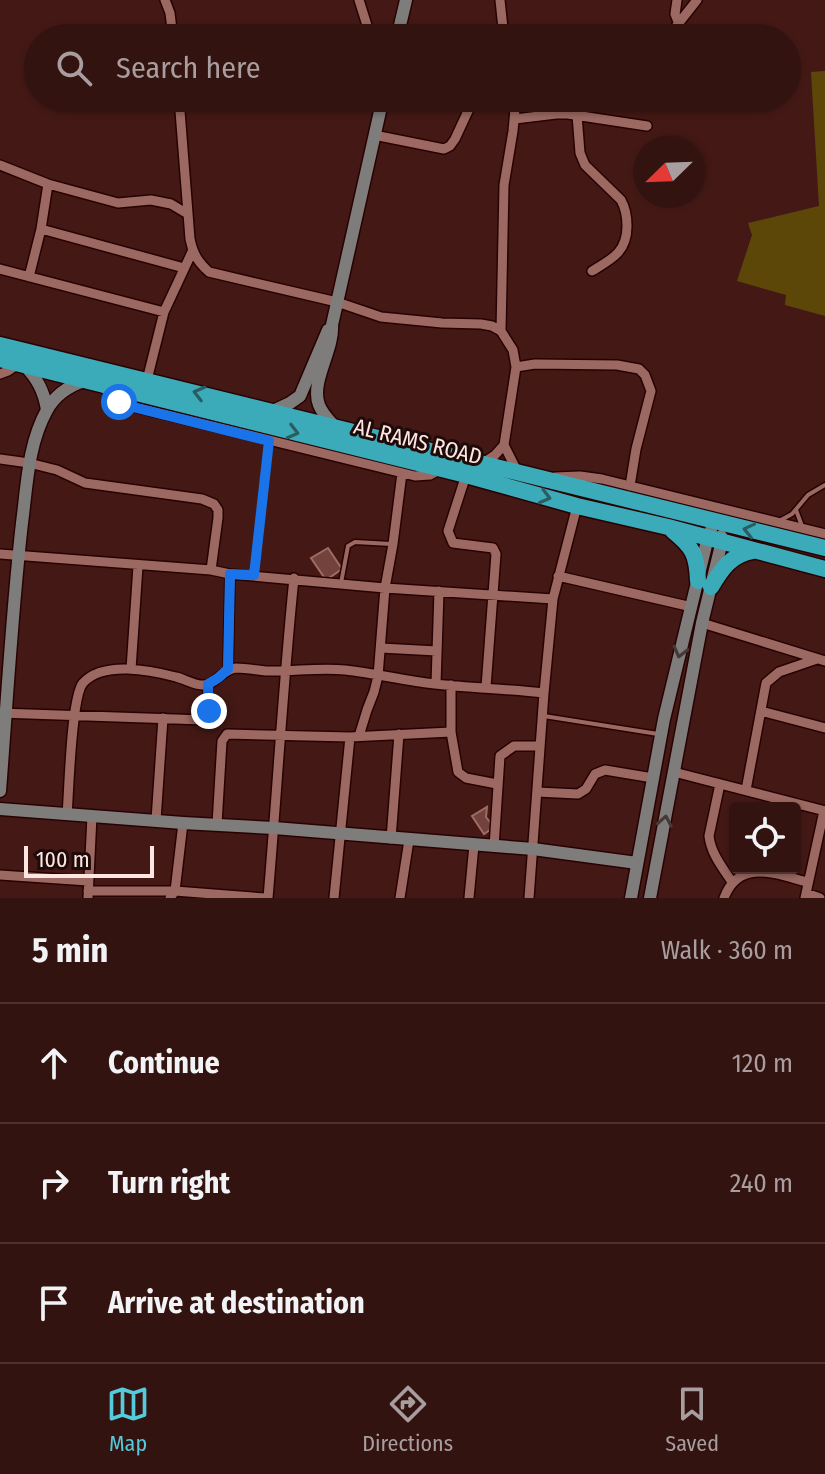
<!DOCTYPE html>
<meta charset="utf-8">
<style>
body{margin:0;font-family:"Fira Sans Condensed",sans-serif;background:#3e201e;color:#f1f3f6}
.controls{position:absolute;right:24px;bottom:24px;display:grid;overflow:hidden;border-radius:8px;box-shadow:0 2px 6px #0004}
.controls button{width:72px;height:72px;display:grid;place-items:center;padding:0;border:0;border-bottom:2px solid #4e3230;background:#331310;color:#f1f3f6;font:40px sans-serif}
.compass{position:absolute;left:633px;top:136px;width:72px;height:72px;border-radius:50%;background:#331310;box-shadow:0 2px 6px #0004;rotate:247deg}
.scale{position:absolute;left:24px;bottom:20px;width:130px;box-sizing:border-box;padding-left:8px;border:4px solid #fee7e3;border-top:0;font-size:22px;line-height:28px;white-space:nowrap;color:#fee7e3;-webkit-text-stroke:6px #1e0b09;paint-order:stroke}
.stop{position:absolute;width:24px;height:24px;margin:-18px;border:6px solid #1a73e8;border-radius:50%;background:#fff}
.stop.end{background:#1a73e8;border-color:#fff;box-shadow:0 2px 8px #0008}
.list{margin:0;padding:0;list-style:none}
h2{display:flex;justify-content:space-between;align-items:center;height:104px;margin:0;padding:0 32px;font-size:34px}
h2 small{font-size:26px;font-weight:400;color:#a99e9f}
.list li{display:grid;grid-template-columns:52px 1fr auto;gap:24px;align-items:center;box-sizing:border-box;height:120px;padding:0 32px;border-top:2px solid #4e3230}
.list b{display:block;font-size:30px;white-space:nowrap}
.list em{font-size:26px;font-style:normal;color:#a99e9f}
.icon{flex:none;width:44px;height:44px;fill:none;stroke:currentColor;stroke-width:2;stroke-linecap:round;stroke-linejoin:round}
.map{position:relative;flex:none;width:825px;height:898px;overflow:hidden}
.search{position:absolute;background:#331310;box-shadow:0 2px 6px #0004;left:24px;right:24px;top:24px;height:88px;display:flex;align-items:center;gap:20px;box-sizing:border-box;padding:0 28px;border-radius:44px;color:#a99e9f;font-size:30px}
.sheet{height:464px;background:#331310}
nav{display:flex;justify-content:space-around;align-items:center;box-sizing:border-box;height:112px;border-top:2px solid #4e3230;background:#331310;font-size:22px;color:#a99e9f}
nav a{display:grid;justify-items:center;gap:4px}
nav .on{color:#53cbdb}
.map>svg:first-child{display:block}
.green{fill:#5c4709}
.building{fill:#72433d;stroke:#9f6c65;stroke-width:2}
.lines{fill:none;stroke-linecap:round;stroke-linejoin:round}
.lane-casing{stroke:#280202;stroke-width:7}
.street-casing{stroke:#280202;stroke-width:12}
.secondary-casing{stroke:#280202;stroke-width:15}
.highway-casing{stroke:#280202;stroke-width:19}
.path{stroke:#95726e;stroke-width:2;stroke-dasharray:6 4;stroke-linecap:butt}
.lane{stroke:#9c6962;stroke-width:4}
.street{stroke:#9c6962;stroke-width:9}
.secondary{stroke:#7f7d7c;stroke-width:12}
.highway{stroke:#3babba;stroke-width:16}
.oneway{stroke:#2c5b62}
.oneway2{stroke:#453937}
.route{stroke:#1a73e8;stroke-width:10}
.labels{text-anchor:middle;stroke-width:6;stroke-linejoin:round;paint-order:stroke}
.street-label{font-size:22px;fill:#fee7e3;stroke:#1e0b09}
</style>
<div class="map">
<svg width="825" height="898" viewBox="0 0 825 898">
<rect width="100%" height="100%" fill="#441915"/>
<!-- green -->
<path class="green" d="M 825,71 L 825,316 L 785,305 L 786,295 L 737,281 L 752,235 L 748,223 L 819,206 L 811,72 Z"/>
<!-- building -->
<path class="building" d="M 328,548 L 342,569 L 326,580 L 311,558 Z
M 487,807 L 486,817 L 494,827 L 484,834 L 472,816 Z"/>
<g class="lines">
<!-- lane casing -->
<g class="lane-casing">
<path id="lane" d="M 796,510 L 802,526
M 781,520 L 792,514 L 808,495 L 825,485
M 341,583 L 348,546 L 355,542 L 391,544
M 544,716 L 658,734"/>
</g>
<!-- street casing -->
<g class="street-casing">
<path id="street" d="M 165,0 L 170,13 L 173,38
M 359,0 L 371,38
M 500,0 L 504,38
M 677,0 L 675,14 L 679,24
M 667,38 L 697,0
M 179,98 L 190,239 C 193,254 198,262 209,272 L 337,302 L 381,317 L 442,323 L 481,324 L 492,326 L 501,331 L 513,350 L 516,367 L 504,445 L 517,471
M 559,112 L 574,104 L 593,98
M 577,115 L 580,153 L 585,165 L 621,200 C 626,209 627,216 627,226 C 627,252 612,259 592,271
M 515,119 L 556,114 L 568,114 L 647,126
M 374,135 L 444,149 L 450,146 L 455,139 L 474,98
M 0,165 L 48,184 L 118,203 L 151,200 L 171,204 L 186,213
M 41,229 L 184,268
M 0,269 L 164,312
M 29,277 L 41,229 L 48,184
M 501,331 L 504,185 L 513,131 L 516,98
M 516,367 L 535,364 L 617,365 L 639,369 L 645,375 L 651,391 L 636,449 L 630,486
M 0,374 L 8,371 L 18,364
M 147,380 L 164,312 L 192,252
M 103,387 L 114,399 L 126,405 L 415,476 L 430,475 L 439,470
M 0,459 L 29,463 L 57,470 L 85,483 L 202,499 L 214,504 L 218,510 L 218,518 L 211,570
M 483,463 L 495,455 L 504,445
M 466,475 L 448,531 L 453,543 L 493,548 L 496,554 L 486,687
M 555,477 L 580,476 L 602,479 L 825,534
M 0,554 L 211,570 L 230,574 L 385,588 L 553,599
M 558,576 L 692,607
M 702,623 L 825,661
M 381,648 L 437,651
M 131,669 L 138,566
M 228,669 L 230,574
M 436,684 L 439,591
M 451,685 L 451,732 L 458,772 L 466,778 L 497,784
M 761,711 L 825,728
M 0,713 L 204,720 L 208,717 L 208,684
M 359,736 L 367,710 L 374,692 L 378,676 L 385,588 L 393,544 L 402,473
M 674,772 L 825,811
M 720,784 L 709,836 C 711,854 723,868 732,882
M 746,790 L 766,683 L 779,672 L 817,659
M 537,792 L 578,794 L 586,789 L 595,774 L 605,770 L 653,778
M 67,815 C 69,792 71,697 83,683 C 103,661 150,670 176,677 C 185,679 195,686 205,685 C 217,683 223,669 236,668 C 246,668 256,670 266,671 C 292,672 319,667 345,670 C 375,673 405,681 435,684 C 471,688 508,689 544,693
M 156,820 L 163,718
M 217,824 L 222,741 L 227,734 L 350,737 L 451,732
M 391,839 L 399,734
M 494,847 L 500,756 L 514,746 L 540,746
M 0,875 L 88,881
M 88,891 L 175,891 L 265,898
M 806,893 L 820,898
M 88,898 L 92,816
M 170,898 L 175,891 L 183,823
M 268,898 C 277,792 283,685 294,578
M 334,898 L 350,737
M 400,898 L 409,840
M 469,898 L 474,845
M 529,898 L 544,693 L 553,599 L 577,506
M 724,898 C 739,858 776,874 807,882
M 805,898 L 824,811"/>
</g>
<!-- secondary casing -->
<g class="secondary-casing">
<path id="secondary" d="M 397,38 L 406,0
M 24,365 C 37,378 44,391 47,410
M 273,411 L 290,403 L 300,396 L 328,330
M 334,426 C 328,419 322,413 319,405 C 310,382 334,350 332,325 L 383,98
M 0,791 C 7,701 12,611 22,523 C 27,485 28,444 47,410 C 55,395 69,386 84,381
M 0,809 L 183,823 L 274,828 L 533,849 L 637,863
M 631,898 L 664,719 L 708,537 L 711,530
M 650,898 L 702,623 L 722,541 L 721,536"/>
</g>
<!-- highway casing -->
<g class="highway-casing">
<path id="highway" d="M 0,345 L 825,548
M 0,359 L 466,475 L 577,506 L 668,527 L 825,569
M 673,531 C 693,547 697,555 698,581
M 711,587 C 722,568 731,555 753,551"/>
</g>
<!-- path -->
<path class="path" d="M 255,566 L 268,449"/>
<!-- lane -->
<use href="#lane" class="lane"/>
<!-- street -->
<use href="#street" class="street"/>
<!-- secondary -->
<use href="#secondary" class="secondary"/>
<!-- highway -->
<use href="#highway" class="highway"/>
</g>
<!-- one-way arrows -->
<defs><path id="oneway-chevron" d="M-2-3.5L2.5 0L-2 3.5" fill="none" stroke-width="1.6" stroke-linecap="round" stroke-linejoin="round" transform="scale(2)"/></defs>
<g class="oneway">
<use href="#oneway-chevron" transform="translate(199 393) rotate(-166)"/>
<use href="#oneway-chevron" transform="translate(293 432) rotate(14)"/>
<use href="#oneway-chevron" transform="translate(545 497) rotate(15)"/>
<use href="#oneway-chevron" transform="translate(749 530) rotate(-167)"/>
</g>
<g class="oneway2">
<use href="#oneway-chevron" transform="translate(680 652) rotate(104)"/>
<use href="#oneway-chevron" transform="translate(665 821) rotate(-80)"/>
</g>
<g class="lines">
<!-- route -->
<path class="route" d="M 119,402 L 133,407 L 269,441 L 254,575 L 230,574 L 228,669 L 218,678 L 208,684 L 209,711"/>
</g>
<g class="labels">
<!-- street labels -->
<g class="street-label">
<text transform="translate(418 441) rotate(14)" y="8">AL RAMS ROAD</text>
</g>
</g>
</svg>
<div class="controls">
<button><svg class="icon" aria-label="locate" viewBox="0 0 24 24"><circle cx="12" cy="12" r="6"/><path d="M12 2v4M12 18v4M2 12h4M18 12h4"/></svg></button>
</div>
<svg class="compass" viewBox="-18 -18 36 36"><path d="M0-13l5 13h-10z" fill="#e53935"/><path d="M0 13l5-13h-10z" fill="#a99e9f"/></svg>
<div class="scale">100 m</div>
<div class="stop" style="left:119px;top:402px"></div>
<div class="stop end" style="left:209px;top:711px"></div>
<div class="search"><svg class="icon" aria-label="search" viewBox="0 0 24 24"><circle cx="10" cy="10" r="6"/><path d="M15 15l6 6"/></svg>Search here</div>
</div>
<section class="sheet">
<h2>5 min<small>Walk · 360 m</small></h2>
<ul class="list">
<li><svg class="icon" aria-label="ahead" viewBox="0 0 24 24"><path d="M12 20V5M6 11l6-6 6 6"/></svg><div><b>Continue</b></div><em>120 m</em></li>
<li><svg class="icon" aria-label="right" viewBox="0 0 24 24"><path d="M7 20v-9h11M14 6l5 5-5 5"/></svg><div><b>Turn right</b></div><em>240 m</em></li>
<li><svg class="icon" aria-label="arrive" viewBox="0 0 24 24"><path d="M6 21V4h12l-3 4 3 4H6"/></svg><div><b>Arrive at destination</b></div></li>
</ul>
</section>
<nav>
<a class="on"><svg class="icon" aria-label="map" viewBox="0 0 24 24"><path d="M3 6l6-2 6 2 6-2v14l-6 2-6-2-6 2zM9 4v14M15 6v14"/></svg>Map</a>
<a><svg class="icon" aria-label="directions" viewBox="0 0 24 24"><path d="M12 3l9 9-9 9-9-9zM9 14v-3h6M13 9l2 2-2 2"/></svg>Directions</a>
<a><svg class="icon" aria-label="saved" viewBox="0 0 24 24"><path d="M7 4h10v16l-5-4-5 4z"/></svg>Saved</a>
</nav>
